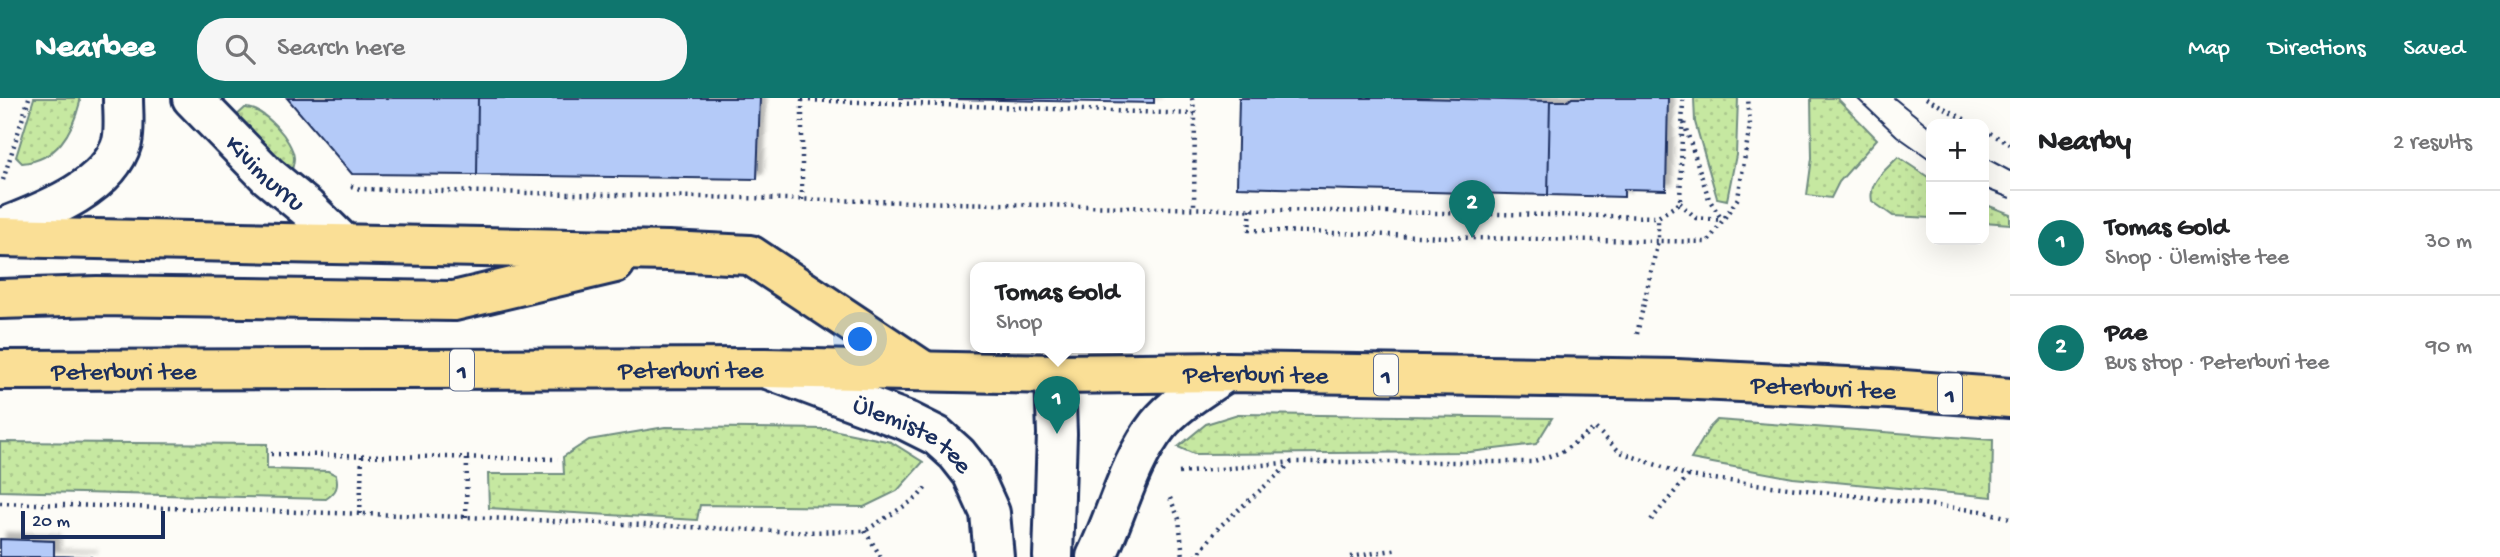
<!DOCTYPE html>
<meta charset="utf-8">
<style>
body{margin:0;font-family:"Gochi Hand",sans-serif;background:#f6f6f6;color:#202124}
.controls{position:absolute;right:21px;top:21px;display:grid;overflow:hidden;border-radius:14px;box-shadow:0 7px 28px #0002}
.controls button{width:63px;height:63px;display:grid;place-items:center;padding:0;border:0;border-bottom:2px solid #e0e0e0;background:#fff;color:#202124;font:35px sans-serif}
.scale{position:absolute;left:21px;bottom:18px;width:144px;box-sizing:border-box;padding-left:7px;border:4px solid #1b2f5e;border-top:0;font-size:19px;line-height:24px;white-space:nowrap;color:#1b2f5e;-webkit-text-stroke:5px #fdfcf7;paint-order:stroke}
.you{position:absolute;left:861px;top:242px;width:24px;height:24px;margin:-18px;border:5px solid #fff;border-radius:50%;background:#1a73e8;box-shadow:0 0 0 10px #1a73e833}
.badge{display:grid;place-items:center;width:46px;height:46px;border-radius:50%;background:#0f766e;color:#fff;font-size:23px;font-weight:700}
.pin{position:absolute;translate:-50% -58px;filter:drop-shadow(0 2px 4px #0008)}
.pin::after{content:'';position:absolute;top:37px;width:24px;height:21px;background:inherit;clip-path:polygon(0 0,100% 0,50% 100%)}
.popup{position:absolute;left:970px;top:164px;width:175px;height:91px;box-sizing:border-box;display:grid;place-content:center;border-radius:14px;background:#fff;filter:drop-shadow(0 2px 5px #0005);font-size:23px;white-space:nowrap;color:#757577}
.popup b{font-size:26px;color:#202124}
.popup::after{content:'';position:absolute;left:50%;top:100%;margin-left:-14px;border:14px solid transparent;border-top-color:#fff}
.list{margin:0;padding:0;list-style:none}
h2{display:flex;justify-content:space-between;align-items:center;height:91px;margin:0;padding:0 28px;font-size:30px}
h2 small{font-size:23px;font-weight:400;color:#757577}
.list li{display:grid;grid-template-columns:46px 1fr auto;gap:21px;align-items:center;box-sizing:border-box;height:105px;padding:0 28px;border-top:2px solid #e0e0e0}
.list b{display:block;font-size:26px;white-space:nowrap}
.list p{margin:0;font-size:23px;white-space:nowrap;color:#757577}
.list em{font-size:23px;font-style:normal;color:#757577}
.icon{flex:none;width:38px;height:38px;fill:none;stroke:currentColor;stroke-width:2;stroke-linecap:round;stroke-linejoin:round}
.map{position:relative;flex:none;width:2010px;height:459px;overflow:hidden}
header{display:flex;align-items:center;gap:42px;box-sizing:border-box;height:98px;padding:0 35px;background:#0f766e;color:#fff}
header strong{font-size:33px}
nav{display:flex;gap:38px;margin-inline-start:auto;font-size:24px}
.search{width:490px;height:63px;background:#f6f6f6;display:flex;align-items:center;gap:18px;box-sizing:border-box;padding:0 24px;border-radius:28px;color:#757577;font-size:26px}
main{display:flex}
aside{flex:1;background:#fff}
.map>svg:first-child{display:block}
.grass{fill:url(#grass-dots);stroke:#708c80;stroke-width:2}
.building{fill:#b4caf8;stroke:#1b2f5e;stroke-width:2;filter:url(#shadow)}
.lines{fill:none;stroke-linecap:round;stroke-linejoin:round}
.minor-casing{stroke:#1b2f5e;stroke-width:44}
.trunk-casing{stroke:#1b2f5e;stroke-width:44}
.path{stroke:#1b2f5e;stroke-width:4.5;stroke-dasharray:2 5;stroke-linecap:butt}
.minor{stroke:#fdfcf7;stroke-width:38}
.trunk{stroke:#fadf96;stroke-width:38}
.tram{stroke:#1b2f5e;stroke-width:2}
.labels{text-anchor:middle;stroke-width:7;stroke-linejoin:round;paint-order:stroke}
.shield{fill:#fdfcf7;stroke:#5f6c8c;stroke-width:2}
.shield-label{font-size:24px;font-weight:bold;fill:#1b2f5e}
.street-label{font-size:26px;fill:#1b2f5e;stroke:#fdfcf7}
</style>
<header>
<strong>Nearbee</strong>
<div class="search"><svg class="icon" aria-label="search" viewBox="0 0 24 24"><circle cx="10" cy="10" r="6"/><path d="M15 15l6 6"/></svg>Search here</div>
<nav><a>Map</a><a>Directions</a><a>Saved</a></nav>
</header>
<main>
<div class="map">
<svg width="2010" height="459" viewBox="0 0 2010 459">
<defs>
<pattern id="grass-dots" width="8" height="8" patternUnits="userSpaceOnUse" patternTransform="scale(1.75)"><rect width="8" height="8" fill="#c6e8a1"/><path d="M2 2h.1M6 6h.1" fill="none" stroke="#aac78d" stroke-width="1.8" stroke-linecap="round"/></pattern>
<filter id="shadow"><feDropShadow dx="6" dy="-6" stdDeviation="2" flood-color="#0004"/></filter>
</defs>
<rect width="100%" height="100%" fill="#fdfcf7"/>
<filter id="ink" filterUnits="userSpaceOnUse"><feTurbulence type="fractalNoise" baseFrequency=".0143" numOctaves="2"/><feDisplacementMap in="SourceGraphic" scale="14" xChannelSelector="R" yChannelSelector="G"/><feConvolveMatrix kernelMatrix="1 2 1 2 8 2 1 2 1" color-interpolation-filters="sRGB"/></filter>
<g filter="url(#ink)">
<!-- grass -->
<path class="grass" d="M 34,0 L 79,0 L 80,4 C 72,35 57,62 22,65 L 16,59 Z
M 1694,0 L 1738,0 L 1736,57 L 1727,102 L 1717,100 L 1695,24 Z
M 1811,0 L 1837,0 L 1877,41 L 1839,84 L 1831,100 L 1807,97 L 1812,60 Z
M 245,10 C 263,9 293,42 294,60 C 294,62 293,69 292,71 L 276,63 L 234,20 Z
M 1898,59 L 1931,81 L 1931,120 L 1893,118 L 1872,103 C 1868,84 1886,72 1898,59 Z
M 1984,106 L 2010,116 L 2010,126 L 1984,124 Z
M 1238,316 L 1552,320 L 1536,346 L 1470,354 L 1194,356 L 1178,349 L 1206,326 Z
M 1717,322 L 1993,342 L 1992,399 L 1793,380 L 1691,361 L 1710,329 Z
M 665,329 L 828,331 L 891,344 L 923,364 L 897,393 L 864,409 L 700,407 L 697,422 L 489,410 L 488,376 L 564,376 L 563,359 L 589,342 Z
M 0,344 L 267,346 L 267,371 L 328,373 L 336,377 C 339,389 336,394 326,401 L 0,393 Z"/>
<!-- building -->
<path class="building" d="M 287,0 L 478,0 L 477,77 L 352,76 Z
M 478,0 L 760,0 L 757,81 L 477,77 Z
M 899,0 L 1154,0 L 1154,5 Z
M 1239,0 L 1417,0 L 1550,3 L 1548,97 L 1237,89 Z
M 1572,0 L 1668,0 L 1666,92 L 1624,91 L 1624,99 L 1548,97 L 1550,3 L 1568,3 Z
M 0,441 L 54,443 L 54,458 L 92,459 L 0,459 Z"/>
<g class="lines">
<!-- minor casing -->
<g class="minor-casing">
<g id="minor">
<path id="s1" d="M 192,0 L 268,78 L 307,110 L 344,146"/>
<path d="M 0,131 C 40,115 109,91 122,44 C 125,31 123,13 123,0"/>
<path id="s2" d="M 770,272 L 907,323 L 937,338 L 957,356 L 972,375 L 990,415 L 994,459"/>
<path d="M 1053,459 L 1057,336 L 1055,276"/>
<path d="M 1096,459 C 1117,417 1128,365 1158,327 C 1176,305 1203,290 1226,274"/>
</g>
</g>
<!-- trunk casing -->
<g class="trunk-casing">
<g id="trunk">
<path d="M 0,139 L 668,153 L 750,157 L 924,273"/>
<path d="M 0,201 L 97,198 L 454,203 L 615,165"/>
<path id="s3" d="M 0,272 L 765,270 L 1055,276 L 1226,274 L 1677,281 L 1889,291 L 2010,300"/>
</g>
</g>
<!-- path -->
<path class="path" d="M 1192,0 L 1195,16 L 1194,110
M 1926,0 L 1973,26
M 802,2 L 1195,16
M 802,2 L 802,102
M 1684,25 L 1709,101 L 1722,122
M 1984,32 L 2010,46
M 3,82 L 29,0
M 351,88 L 360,91 L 1168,110 L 1658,119 L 1680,105 L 1683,0
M 1680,105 L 1696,120 L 1721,122
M 1251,111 L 1249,132 L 1472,140 L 1658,143 L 1658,119
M 1637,236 L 1658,143 L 1708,144 L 1738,100 L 1750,27 L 1748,0
M 271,356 L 558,361
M 1179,375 L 1293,364 L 1531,364 L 1562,354 L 1595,330 L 1620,354 L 1688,378 L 1651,422
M 1688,378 L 1981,413 L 2010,420
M 1170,400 L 1179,421 L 1183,459
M 0,405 L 466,419 L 800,434 L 865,433 L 917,400 L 928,387
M 360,416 L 362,358
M 466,419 L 467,361
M 865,433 L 881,459
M 1196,459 L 1219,429 L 1292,364
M 1351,459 L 1399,451"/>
<!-- minor -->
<use href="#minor" class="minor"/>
<!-- trunk -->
<use href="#trunk" class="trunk"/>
<!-- tram -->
<path class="tram" d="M 1857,0 L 1897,38 L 1931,62
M 1894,0 L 1931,30
M 1984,59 L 2010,73
M 1984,90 L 2010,100"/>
</g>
</g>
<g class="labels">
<!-- shield labels -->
<g class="shield">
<rect x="450" y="251.5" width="24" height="41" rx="5"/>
<rect x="1374" y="256.5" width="24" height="41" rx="5"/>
<rect x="1938" y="275.5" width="24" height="41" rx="5"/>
</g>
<g class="shield-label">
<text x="462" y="280">1</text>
<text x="1386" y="285">1</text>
<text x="1950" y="304">1</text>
</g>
<!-- street labels -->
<g class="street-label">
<text dy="9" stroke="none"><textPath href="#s1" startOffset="105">Kivimurru</textPath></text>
<text dy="9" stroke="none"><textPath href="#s3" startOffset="691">Peterburi tee</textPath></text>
<text dy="9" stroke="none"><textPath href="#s3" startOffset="124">Peterburi tee</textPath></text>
<text dy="9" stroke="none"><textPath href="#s3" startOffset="1256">Peterburi tee</textPath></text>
<text dy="9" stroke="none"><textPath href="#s3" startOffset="1824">Peterburi tee</textPath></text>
<text dy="9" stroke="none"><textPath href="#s2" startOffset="158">Ülemiste tee</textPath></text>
</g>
</g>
</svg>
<div class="controls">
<button>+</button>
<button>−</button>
</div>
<div class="scale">20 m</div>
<div class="you"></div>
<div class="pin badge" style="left:1057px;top:336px">1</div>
<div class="popup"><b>Tomas Gold</b>Shop</div>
<div class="pin badge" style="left:1472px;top:140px">2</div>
</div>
<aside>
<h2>Nearby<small>2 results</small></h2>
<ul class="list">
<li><span class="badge">1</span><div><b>Tomas Gold</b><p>Shop · Ülemiste tee</p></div><em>30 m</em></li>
<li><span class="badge">2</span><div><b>Pae</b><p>Bus stop · Peterburi tee</p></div><em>90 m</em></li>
</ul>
</aside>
</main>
